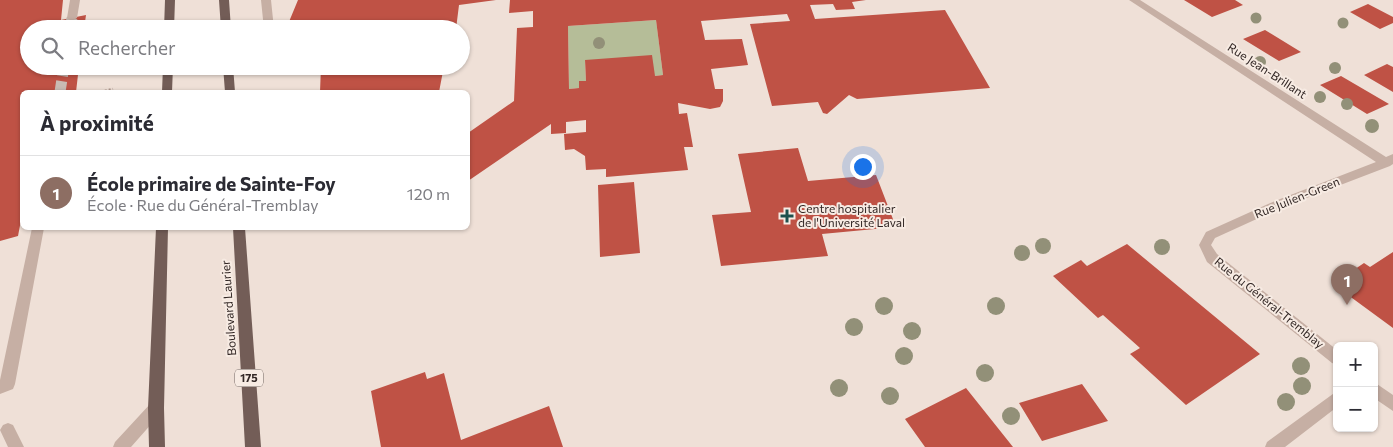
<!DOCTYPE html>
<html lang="fr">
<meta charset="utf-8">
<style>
body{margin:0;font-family:Commissioner,sans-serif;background:#f7f7f7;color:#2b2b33}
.controls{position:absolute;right:15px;bottom:15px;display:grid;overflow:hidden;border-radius:8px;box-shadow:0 1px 4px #0004}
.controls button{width:45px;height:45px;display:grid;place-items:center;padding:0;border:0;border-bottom:1px solid #e1e1e2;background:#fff;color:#2b2b33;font:25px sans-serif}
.you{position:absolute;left:862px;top:166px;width:18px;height:18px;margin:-12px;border:4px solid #fff;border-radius:50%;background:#1a73e8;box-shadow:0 0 0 8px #1a73e833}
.badge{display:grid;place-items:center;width:32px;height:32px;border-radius:50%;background:#d93025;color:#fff;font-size:16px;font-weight:700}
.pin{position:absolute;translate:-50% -41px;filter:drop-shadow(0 1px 2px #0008)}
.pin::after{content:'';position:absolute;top:26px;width:18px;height:15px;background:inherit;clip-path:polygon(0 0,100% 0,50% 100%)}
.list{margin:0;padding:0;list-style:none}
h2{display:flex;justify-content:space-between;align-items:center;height:65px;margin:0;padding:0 20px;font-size:21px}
h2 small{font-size:16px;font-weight:400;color:#7c7c81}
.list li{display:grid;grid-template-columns:32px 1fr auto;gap:15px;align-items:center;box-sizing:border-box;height:75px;padding:0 20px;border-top:1px solid #e1e1e2}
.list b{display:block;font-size:19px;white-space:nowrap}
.list p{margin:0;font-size:16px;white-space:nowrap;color:#7c7c81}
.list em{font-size:16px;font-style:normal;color:#7c7c81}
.icon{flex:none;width:28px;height:28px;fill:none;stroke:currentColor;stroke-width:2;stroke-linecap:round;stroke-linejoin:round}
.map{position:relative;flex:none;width:1393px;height:447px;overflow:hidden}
.search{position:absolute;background:#fff;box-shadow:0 1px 4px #0004;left:20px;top:20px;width:450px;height:55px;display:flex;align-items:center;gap:12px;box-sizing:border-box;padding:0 18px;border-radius:28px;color:#7c7c81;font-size:19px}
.panel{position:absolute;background:#fff;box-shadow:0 1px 4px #0004;left:20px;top:90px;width:450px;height:140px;border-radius:8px}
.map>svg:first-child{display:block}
.green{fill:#b5bd98}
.building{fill:#bf5245;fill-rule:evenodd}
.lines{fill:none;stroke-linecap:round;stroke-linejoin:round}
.minor-tunnel{stroke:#c9bbb3;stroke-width:11;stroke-dasharray:11 5;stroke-linecap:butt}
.path{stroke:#b1998f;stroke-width:2.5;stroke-dasharray:2 2;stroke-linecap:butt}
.minor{fill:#c6afa4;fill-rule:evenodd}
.major{fill:#735d57;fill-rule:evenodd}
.tree{fill:#929078}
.poi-dot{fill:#1e504d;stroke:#f7ebe3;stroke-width:2}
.labels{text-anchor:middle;stroke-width:4;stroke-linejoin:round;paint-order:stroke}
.shield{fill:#f7ebe3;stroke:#6d625e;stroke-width:1}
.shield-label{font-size:11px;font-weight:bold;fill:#322725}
.street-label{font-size:12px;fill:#322725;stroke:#f7ebe3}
.poi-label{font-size:12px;fill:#322725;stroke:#f7ebe3;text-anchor:start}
</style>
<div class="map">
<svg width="1393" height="447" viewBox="0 0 1393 447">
<rect width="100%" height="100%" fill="#efe0d7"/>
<!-- green -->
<path class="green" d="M 656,20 L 663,75 L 655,76 L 585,60 L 586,81 L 579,81 L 579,88 L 569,89 L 568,26 Z"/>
<!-- building -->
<path class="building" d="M 0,0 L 63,0 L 61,20 L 86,15 L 84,29 L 29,29 L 29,66 L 79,66 L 76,92 L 22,92 L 22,215 L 18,236 L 0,241 Z
M 298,0 L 496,0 L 459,5 L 456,29 L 286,29 Z
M 510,0 L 866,0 L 852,2 L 855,9 L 836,10 L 833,4 L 810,5 L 815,19 L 945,10 L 990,88 L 857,99 L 849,95 L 827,114 L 823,113 L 818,102 L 772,106 L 750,24 L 790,21 L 787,14 L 701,21 L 705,40 L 742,39 L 748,65 L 711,69 L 715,89 L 723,89 L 723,101 L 720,107 L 710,109 L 678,103 L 679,114 L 687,113 L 693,147 L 684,147 L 688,170 L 606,177 L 606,169 L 586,170 L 585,156 L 574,149 L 565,150 L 564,134 L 586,132 L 586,120 L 566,122 L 566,133 L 551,134 L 551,124 L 468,181 L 468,133 L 514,101 L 517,28 L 533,27 L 533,11 L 509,13 ZM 656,20 L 663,75 L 655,76 L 652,55 L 585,60 L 586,81 L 579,81 L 579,88 L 569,89 L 568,26 Z
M 1184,0 L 1235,0 L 1243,5 L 1212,17 Z
M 1368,4 L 1393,17 L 1393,23 L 1380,29 L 1350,12 Z
M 1265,30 L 1301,52 L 1279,61 L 1243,39 Z
M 1387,64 L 1393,67 L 1393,92 L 1364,75 Z
M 321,66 L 444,66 L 439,92 L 320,92 Z
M 1341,76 L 1389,104 L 1367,114 L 1320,85 Z
M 798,148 L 808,181 L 876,175 L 896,227 L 822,234 L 828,256 L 721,266 L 712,215 L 751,212 L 738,154 Z
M 634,182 L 640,253 L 600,257 L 598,185 Z
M 1127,244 L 1260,354 L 1186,405 L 1130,354 L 1140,348 L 1103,315 L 1098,318 L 1053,276 L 1081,260 L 1087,266 Z
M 1393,252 L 1393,328 L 1333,284 L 1364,263 L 1370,267 Z
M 425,372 L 427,379 L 444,373 L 461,440 L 549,406 L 563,447 L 381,447 L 371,391 Z
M 1082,384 L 1108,421 L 1042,441 L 1019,403 Z
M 966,388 L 1013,447 L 925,447 L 905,419 Z"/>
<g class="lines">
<!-- minor-tunnel -->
<path class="minor-tunnel" d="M 70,29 L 72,18
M 60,92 L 64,66"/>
<!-- path -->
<path class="path" d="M 189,71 L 208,67
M 101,92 L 113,89"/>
<!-- minor -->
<path class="minor" d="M 70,0 L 80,0 L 77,18 L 72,21 L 67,18 Z
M 261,0 L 271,0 L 274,29 L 264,29 Z
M 1129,0 L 1140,0 L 1386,157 L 1393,154 L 1393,164 L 1390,166 L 1283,207 L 1215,238 L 1211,245 L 1217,254 L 1337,350 L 1337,365 L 1332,363 L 1207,262 L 1199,245 L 1206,232 L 1275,201 L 1376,162 Z
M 32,228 L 44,228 L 15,384 L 13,389 L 0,394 L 0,380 Z
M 1374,382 L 1393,395 L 1393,411 L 1374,398 Z
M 1337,391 L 1337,407 L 1285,447 L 1265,447 L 1267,442 Z
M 156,401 L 161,403 L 164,408 L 161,413 L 131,447 L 113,447 L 115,442 L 151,403 Z
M 8,423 L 13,425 L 24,447 L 8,447 L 0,430 L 3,425 Z"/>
<!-- major -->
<path class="major" d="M 165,0 L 175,0 L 174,29 L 164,29 Z
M 219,0 L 229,0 L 231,29 L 221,29 Z
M 163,66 L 173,66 L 172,92 L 162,92 Z
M 223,66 L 233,66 L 235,92 L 225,92 Z
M 156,228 L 168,228 L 164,408 L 165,447 L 149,447 L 148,408 Z
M 233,228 L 245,228 L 261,447 L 245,447 Z"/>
</g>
<!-- trees -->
<g class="tree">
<circle cx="1256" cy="18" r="5.5"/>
<circle cx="1343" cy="23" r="5.5"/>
<circle cx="599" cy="43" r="6"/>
<circle cx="1260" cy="62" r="6"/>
<circle cx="1335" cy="68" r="6"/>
<circle cx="1320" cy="97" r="6"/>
<circle cx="1347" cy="104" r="6"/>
<circle cx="1372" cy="126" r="7"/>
<circle cx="1043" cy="246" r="8"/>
<circle cx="1162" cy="247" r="8"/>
<circle cx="1022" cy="253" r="8"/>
<circle cx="884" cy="306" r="9"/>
<circle cx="996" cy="306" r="9"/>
<circle cx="854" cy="327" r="9"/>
<circle cx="912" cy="331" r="9"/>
<circle cx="904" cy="356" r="9"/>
<circle cx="1301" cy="366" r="9"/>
<circle cx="985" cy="373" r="9"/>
<circle cx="1302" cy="386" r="9"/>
<circle cx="839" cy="388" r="9"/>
<circle cx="890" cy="396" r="9"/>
<circle cx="1286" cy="402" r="9"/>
<circle cx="1011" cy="416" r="9"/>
</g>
<!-- markers -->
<path class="poi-dot" d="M784.5 208.5h5v5h5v5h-5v5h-5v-5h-5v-5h5z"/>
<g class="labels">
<!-- shield labels -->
<rect class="shield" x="235" y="369.5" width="28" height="17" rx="4"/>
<g class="shield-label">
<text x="249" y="382">175</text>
</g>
<!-- street labels -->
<g class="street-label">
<text transform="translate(1267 71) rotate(33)" y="4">Rue Jean-Brillant</text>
<text transform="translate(1297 198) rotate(-22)" y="4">Rue Julien-Green</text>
<text transform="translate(1269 303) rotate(39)" y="4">Rue du Général-Tremblay</text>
<text transform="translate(229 308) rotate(-94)" y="4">Boulevard Laurier</text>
</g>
<!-- poi labels -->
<g class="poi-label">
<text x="798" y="213">Centre hospitalier<tspan x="798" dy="14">de l'Université Laval</tspan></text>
</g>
</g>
</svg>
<div class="controls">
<button>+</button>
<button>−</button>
</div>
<div class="you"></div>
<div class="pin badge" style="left:1347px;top:305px;background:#8d6e63">1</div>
<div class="search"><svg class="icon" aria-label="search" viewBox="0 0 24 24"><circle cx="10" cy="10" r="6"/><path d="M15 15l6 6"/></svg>Rechercher</div>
<section class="panel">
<h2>À proximité<small></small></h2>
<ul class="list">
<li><span class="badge" style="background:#8d6e63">1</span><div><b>École primaire de Sainte-Foy</b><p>École · Rue du Général-Tremblay</p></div><em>120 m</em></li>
</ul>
</section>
</div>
